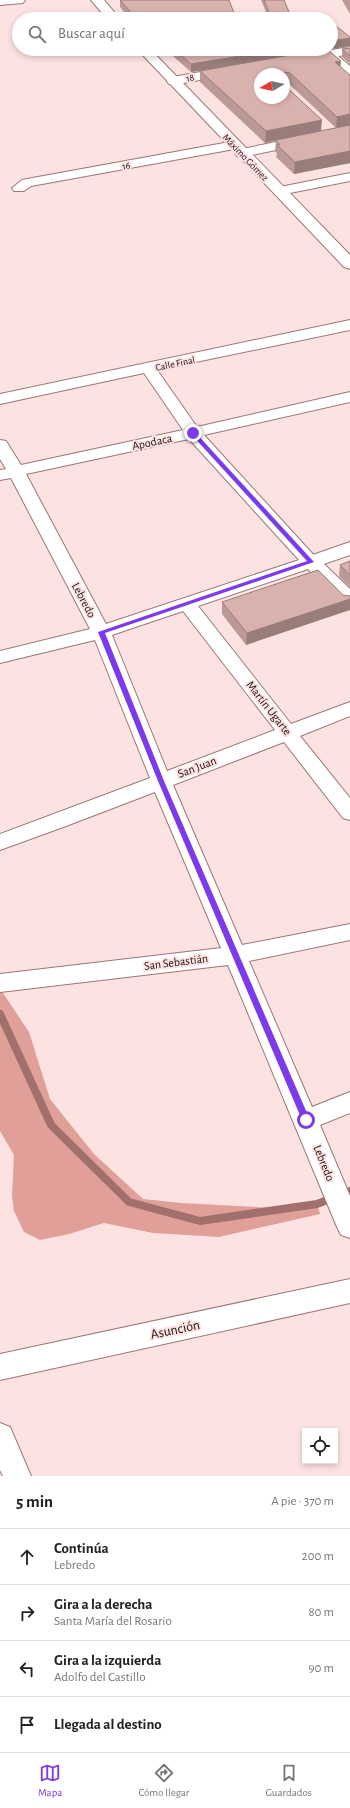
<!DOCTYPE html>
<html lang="es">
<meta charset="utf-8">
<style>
body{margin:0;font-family:"Alegreya Sans",sans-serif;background:#f2f2f2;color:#222}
.controls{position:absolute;right:12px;bottom:12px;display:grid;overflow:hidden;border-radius:0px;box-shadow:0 2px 6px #0003}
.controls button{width:36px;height:36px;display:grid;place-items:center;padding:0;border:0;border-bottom:1px solid #e0e0e0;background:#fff;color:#222;font:20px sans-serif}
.compass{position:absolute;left:254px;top:68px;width:36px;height:36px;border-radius:50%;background:#fff;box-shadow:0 2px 6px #0003;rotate:261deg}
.stop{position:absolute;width:12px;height:12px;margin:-9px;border:3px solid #7c3aed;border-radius:50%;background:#fff}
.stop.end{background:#7c3aed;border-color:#fff;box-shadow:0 1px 4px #0008}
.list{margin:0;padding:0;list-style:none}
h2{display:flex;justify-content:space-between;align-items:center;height:52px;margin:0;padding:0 16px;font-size:17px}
h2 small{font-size:13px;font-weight:400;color:#767676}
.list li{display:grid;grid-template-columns:26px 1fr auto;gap:12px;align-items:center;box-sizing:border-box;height:56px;padding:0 16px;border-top:1px solid #e0e0e0}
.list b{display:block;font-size:15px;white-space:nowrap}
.list p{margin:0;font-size:13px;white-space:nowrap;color:#767676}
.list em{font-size:13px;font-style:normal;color:#767676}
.icon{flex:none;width:22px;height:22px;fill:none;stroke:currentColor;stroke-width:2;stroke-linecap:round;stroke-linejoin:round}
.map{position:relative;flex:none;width:350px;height:1476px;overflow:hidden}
.search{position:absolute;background:#fff;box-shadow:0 2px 6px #0003;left:12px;right:12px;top:12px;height:44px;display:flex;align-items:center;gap:10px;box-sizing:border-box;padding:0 14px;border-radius:22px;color:#767676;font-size:15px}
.sheet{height:276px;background:#fff}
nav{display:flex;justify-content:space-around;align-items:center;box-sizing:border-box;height:56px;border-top:1px solid #e0e0e0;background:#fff;font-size:11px;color:#767676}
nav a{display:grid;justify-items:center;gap:2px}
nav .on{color:#7c3aed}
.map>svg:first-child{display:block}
.forest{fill:#e09f99}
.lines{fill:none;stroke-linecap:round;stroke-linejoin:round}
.stream{stroke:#a2706c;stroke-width:8}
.minor-casing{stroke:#9b7773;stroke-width:2}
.tertiary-casing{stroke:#9b7773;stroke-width:2}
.minor{fill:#fff;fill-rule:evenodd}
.tertiary{fill:#fff;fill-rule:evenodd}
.wall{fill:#bb9996;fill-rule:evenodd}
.shaded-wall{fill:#987d7a}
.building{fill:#d9b2ae;stroke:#987d7a}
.route{fill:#7c3aed}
.labels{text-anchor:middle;stroke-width:4;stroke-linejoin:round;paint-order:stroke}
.far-street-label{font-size:10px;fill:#201211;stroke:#fce3e1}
.street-label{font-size:12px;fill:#201211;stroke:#fce3e1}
.near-street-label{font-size:14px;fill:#201211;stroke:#fce3e1}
</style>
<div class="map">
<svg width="350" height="1476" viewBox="0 0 350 1476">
<rect width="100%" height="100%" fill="#fce3e1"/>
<!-- forest -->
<path class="forest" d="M 0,993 L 3,993 L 29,1032 L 50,1099 L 94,1154 L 143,1199 L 181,1203 L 292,1209 L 317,1204 L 320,1214 L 219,1237 L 153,1233 L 104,1223 L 69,1234 L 40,1240 L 24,1232 L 14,1211 L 12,1196 L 14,1155 L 0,1131 Z"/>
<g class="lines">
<!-- stream -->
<path class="stream" d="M 0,1014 L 51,1125 L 129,1202 L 200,1221 L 317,1204 L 350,1191"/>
<!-- minor casing -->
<g class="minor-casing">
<path id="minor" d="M 350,47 L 350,55 L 338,56 L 350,66 L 350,76 L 346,75 L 326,58 L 305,62 L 301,61 L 299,58 L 301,55 L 305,54 Z
M 228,67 L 232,68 L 234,71 L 232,74 L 173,85 L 169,84 L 167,81 L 169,78 L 173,77 Z
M 350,127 L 350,135 L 242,157 L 237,156 L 235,153 L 237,150 L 242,149 Z
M 235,141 L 240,142 L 241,145 L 240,148 L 31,186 L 24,191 L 14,191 L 12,188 L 22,180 L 27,179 Z
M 350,173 L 350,181 L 280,195 L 275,194 L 273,191 L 275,188 Z
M 350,320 L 350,330 L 157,370 L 197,427 L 350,392 L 350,402 L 204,435 L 320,562 L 317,566 L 198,606 L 291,724 L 350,702 L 350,716 L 300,736 L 350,798 L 350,820 L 343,818 L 284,742 L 173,785 L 242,945 L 350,924 L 350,940 L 249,961 L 312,1107 L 350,1092 L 350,1113 L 320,1125 L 350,1196 L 350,1238 L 341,1235 L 337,1227 L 228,965 L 0,992 L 0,974 L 221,948 L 155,792 L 66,826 L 0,850 L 0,834 L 150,778 L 95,640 L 0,663 L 0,651 L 90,629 L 11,478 L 0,480 L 0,470 L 6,469 L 0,459 L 0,440 L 6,441 L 21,465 L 183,430 L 144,373 L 0,404 L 0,394 ZM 189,439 L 299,560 L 106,624 L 26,474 ZM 183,611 L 275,730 L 167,771 L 112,635 Z
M 350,1279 L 350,1303 L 0,1380 L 0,1354 Z
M 0,1423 L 10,1427 L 31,1476 L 3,1476 L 0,1470 Z"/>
</g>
<!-- tertiary casing -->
<g class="tertiary-casing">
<path id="tertiary" d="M 0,0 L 25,0 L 23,3 L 0,5 Z
M 91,0 L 104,0 L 120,19 L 107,19 Z
M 137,49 L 150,49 L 350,255 L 350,269 L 344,267 Z
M 350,542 L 350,555 L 324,564 L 350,589 L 350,607 L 343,605 L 301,562 L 304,558 Z"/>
</g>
<!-- minor -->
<use href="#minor" class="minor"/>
<!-- tertiary -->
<use href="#tertiary" class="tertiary"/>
</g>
<!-- wall -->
<path class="wall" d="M 120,0 L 236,18 L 268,17 L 261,0 L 284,0 L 292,19 L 130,19 L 120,7 Z
M 342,0 L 350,0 L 350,14 Z
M 350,48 L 350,64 L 342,57 L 342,49 Z
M 165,49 L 329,49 L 327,49 L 341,67 L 350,125 L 350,163 L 294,174 L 276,157 L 277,153 L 275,152 L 276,140 L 265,143 L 200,82 L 200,71 L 191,72 ZM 260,74 L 284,74 L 284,83 L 289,84 L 336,128 L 321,131 Z
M 350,561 L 350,587 L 339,576 L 340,565 Z
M 343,595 L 246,645 L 222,614 L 222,602 Z"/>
<!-- shaded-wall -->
<path class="shaded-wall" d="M 350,38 L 350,46 L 331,49 L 331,41 Z
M 283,49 L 329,49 L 191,72 L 191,64 Z
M 341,61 L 340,72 L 335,62 Z
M 350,114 L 350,125 L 336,128 L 337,117 Z
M 322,120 L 321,131 L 265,143 L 266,131 Z
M 350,151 L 350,163 L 294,174 L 295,162 Z
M 350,599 L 350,610 L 246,645 L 247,633 Z"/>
<!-- building -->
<path class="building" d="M 120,0 L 229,0 L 236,18 L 271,17 L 264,0 L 284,0 L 292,19 L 137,19 Z
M 336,26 L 350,37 L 350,38 L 331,41 L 331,27 Z
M 350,48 L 350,56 L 342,49 Z
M 174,49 L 283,49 L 191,64 Z
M 324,49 L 327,49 L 341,61 L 335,62 L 350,75 L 350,114 L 337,117 L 290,73 L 284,72 L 284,74 L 260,74 L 260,98 L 284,98 L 284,85 L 322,120 L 266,131 L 200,71 Z
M 350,125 L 350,151 L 295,162 L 277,145 L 280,145 L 276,140 Z
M 350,561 L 350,575 L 340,565 Z
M 318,570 L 343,595 L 350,596 L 350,599 L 247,633 L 222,602 Z"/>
<!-- route -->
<path class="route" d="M 191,432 L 195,432 L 314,562 L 105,633 L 164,781 L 310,1120 L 306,1123 L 302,1120 L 158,781 L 98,632 L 307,561 L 191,434 Z"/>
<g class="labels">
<!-- far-street labels -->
<g class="far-street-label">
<text transform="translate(190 77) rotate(-10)" y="4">18</text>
<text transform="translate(246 157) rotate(46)" y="4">Máximo Gómez</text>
<text transform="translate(126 165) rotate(-10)" y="4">16</text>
<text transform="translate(175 363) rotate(-12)" y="4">Calle Final</text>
</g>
<!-- street labels -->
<g class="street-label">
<text transform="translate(152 442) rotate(-12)" y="4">Apodaca</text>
<text transform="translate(84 600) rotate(62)" y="4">Lebredo</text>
<text transform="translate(269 708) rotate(52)" y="4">Martín Ugarte</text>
<text transform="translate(197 767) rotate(-21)" y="4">San Juan</text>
<text transform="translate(176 962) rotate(-7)" y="4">San Sebastián</text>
<text transform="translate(324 1163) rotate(68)" y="4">Lebredo</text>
</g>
<!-- near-street labels -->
<g class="near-street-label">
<text transform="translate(175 1329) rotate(-12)" y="5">Asunción</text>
</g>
</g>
</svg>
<div class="controls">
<button><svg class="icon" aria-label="locate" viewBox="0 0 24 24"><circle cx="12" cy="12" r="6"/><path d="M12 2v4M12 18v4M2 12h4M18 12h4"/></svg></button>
</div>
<svg class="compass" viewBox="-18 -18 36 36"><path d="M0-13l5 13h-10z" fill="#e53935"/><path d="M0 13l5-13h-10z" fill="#767676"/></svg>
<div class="stop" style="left:306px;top:1120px"></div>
<div class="stop end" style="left:193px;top:433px"></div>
<div class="search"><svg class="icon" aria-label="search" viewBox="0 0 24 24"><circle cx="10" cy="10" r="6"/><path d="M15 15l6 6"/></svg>Buscar aquí</div>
</div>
<section class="sheet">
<h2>5 min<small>A pie · 370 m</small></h2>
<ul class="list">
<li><svg class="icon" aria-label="ahead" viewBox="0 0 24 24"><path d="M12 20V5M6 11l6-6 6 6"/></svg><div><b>Continúa</b><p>Lebredo</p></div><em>200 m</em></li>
<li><svg class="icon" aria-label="right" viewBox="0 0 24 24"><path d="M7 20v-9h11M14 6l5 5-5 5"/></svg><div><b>Gira a la derecha</b><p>Santa María del Rosario</p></div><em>80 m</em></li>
<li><svg class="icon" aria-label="left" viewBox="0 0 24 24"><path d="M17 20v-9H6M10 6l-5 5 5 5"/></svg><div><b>Gira a la izquierda</b><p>Adolfo del Castillo</p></div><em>90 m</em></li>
<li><svg class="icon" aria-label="arrive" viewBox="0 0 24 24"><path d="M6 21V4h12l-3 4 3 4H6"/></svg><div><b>Llegada al destino</b></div></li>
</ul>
</section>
<nav>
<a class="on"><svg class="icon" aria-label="map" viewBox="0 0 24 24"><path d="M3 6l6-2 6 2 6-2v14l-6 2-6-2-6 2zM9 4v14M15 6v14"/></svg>Mapa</a>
<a><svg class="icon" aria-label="directions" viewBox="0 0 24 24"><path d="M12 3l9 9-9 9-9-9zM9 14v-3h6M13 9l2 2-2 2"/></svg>Cómo llegar</a>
<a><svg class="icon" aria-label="saved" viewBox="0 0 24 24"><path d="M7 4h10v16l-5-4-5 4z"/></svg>Guardados</a>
</nav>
